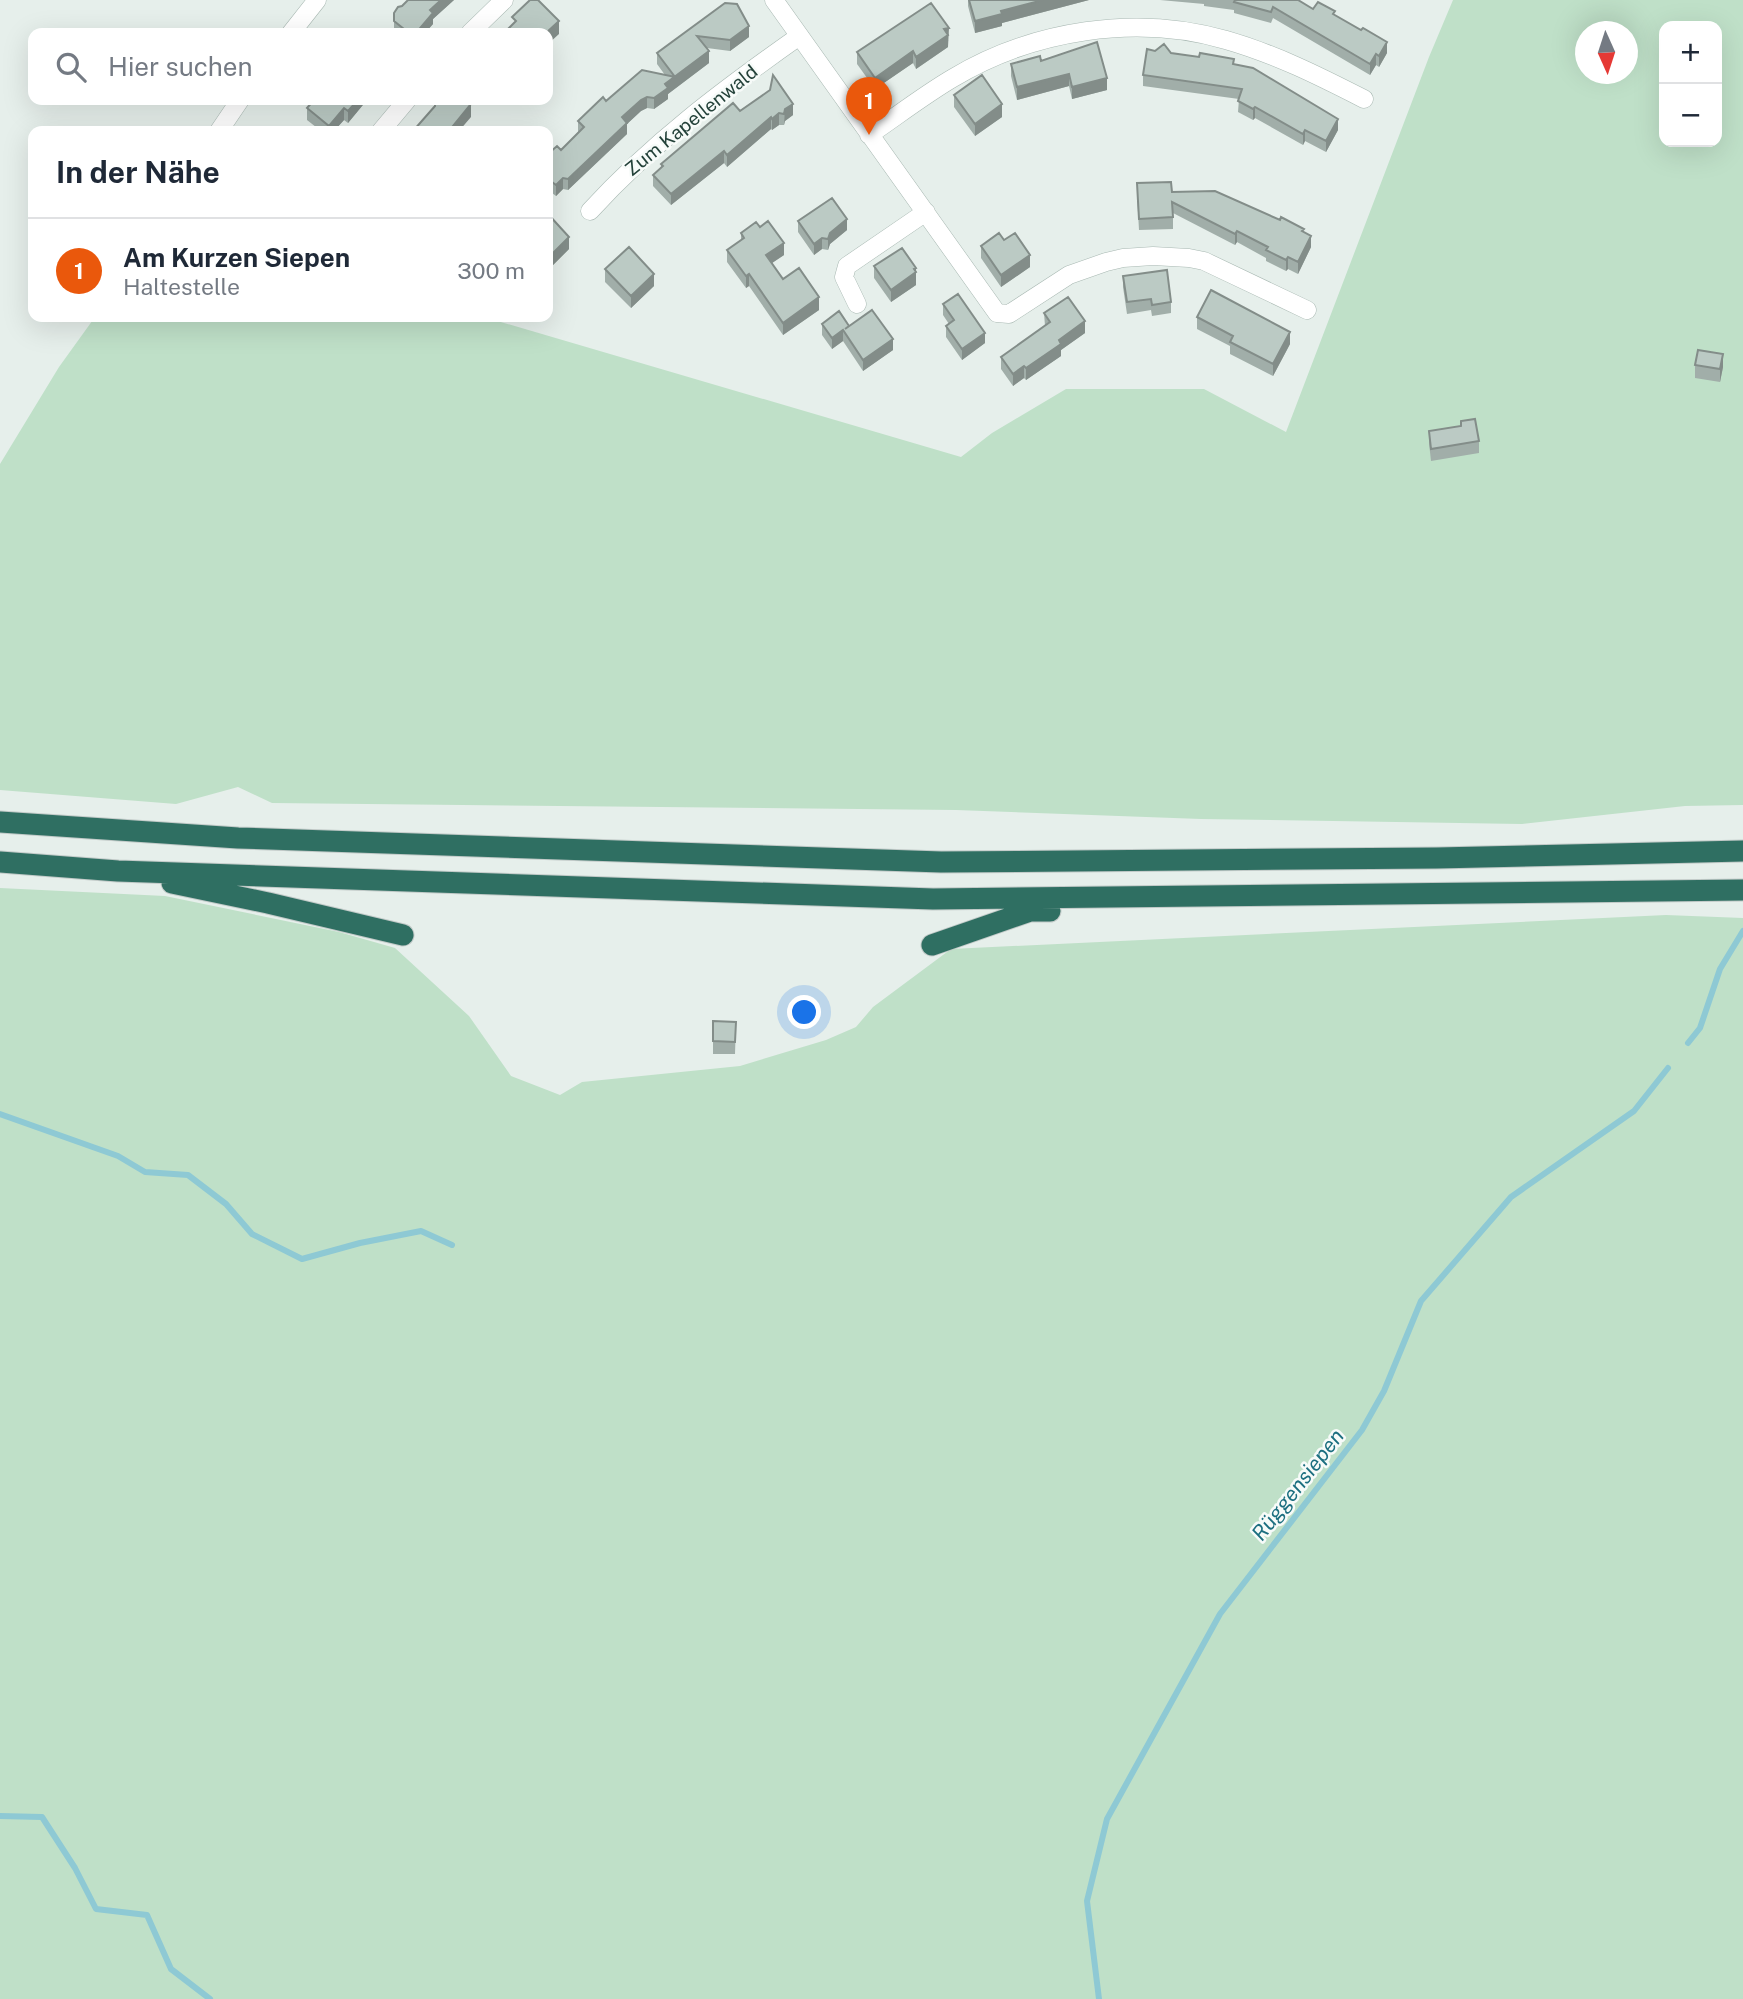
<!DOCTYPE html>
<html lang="de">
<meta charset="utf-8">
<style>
body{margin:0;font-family:"Public Sans",sans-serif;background:#f6f6f7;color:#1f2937}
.controls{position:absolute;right:21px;top:21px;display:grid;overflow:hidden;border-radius:14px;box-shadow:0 7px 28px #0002}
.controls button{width:63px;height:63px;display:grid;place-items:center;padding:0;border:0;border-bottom:2px solid #e0e1e3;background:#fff;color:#1f2937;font:35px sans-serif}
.compass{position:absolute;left:1575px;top:21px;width:63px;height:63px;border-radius:50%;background:#fff;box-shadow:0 7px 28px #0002;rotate:177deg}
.you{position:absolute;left:805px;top:1013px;width:24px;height:24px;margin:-18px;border:5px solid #fff;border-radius:50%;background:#1a73e8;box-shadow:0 0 0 10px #1a73e833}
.badge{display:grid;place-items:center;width:46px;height:46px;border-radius:50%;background:#ea580c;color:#fff;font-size:23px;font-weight:700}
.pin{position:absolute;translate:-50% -58px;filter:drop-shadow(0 2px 4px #0008)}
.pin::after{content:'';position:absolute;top:37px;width:24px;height:21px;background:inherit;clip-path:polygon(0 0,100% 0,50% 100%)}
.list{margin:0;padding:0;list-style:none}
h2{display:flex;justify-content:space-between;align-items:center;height:91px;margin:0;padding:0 28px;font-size:30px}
h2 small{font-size:23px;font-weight:400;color:#747a83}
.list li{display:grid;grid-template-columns:46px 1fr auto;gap:21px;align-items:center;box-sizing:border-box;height:105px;padding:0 28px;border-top:2px solid #e0e1e3}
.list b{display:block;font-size:26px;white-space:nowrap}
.list p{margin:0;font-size:23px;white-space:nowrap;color:#747a83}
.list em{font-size:23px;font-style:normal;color:#747a83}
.icon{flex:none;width:38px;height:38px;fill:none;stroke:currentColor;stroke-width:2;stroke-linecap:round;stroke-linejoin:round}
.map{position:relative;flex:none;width:1743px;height:1999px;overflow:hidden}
.search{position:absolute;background:#fff;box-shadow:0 7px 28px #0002;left:28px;top:28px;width:525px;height:77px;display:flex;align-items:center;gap:18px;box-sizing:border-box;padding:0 24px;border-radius:14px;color:#747a83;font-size:26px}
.panel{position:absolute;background:#fff;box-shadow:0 7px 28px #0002;left:28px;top:126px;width:525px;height:196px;border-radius:14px}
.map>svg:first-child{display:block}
.green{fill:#bfe0c8;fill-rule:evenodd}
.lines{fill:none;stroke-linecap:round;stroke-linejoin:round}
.stream{stroke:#8ec9d4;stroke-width:6}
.minor-casing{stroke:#a8b8b2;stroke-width:19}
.motorway-casing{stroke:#c2cac8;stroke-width:23}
.minor{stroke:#fff;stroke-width:18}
.motorway{stroke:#2f6f62;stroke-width:21}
.wall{fill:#a1aea9}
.shaded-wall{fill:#838d89}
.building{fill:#bbcac4;stroke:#838d89;stroke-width:2}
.labels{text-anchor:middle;stroke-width:5;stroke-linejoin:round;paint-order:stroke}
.street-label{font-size:19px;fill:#24423a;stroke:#f7fbf9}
.water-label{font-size:21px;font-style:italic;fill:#1c6f80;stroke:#f7fbf9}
</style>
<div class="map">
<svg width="1743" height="1999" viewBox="0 0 1743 1999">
<rect width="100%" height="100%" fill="#e6efeb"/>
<!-- green -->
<path class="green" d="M 1453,0 L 1743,0 L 1743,805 L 1685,806 L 1522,824 L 1201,819 L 956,810 L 272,803 L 238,787 L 176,804 L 0,790 L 0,464 L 59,367 L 95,317 L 484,317 L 961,457 L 992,433 L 1066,389 L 1204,389 L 1286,432 L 1429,57 ZM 1664,26 L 1717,26 L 1717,142 L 1664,142 ZM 1586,32 L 1628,32 L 1628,74 L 1586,74 Z
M 0,888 L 165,896 L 339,932 L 395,948 L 469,1016 L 511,1076 L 560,1095 L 582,1082 L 740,1066 L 826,1040 L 856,1027 L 873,1007 L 951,949 L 1666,915 L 1743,918 L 1743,1999 L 0,1999 Z"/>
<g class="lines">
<!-- stream -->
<path class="stream" d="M 1688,1043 L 1700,1028 L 1720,969 L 1743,931
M 0,1114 L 118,1156 L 145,1172 L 188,1175 L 226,1204 L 252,1234 L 302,1259 L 360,1243 L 421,1231 L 452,1245
M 0,1816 L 42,1817 L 75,1868 L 96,1909 L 147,1915 L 171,1969 L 210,1999
M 1099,1999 L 1087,1901 L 1107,1819 L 1220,1614 L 1362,1430 L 1384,1391 L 1421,1301 L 1511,1197 L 1634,1111 L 1668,1068"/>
<!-- minor casing -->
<g class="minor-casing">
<path id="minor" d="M 774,0 L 997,313 L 1009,314 L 1069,275 L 1106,262 L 1123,258 L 1153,256 L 1189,258 L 1204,261 L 1307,310
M 291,33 L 317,0
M 470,33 L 504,0
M 219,131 L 240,100
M 381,131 L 407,100
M 869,135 C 897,116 924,95 953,78 C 1033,30 1136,14 1226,40 C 1275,54 1319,76 1364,99
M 590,211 C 652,143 723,90 798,37
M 857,304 L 844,277 L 847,266 L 926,212"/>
</g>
<!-- motorway casing -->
<g class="motorway-casing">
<path id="motorway" d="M 0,822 L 238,838 L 941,862 L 1437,858 L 1743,851
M 0,862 L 118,871 L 933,899 L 1743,890
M 172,883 L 268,903 L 403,935
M 932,945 L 1030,911 L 1050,911"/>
</g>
<!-- minor -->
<use href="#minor" class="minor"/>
<!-- motorway -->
<use href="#motorway" class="motorway"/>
</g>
<!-- wall -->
<path class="wall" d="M 408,0 L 454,0 L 433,19 L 433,24 L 425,33 L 396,33 L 394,32 L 394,13 L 402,6 Z
M 968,0 L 1089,0 L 1002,23 L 1002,26 L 975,33 L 968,6 Z
M 1160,0 L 1298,0 L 1313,9 L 1335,15 L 1387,53 L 1379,67 L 1376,65 L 1370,75 L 1273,18 L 1271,23 L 1234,13 L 1234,10 L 1204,6 L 1204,4 Z
M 725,3 L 749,37 L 730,51 L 707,48 L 709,63 L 668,94 L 668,99 L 654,109 L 647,108 L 641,111 L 627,124 L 627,134 L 568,190 L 563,189 L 556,196 L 548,190 L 548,154 L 561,150 L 578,132 L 578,121 L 606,101 L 665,75 L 657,64 L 657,53 Z
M 948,40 L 948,47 L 916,69 L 913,63 L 875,89 L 857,64 L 857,52 L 949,40 Z
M 1171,53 L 1234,65 L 1338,130 L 1326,152 L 1305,141 L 1303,145 L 1255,118 L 1253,120 L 1238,112 L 1239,99 L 1143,86 L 1143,75 Z
M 1041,61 L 1107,90 L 1072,99 L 1069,86 L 1017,100 L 1011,76 L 1011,64 Z
M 770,90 L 793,115 L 785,121 L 784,125 L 779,125 L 772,130 L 771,129 L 727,167 L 724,163 L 671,205 L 653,186 L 653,175 L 661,167 L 661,164 Z
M 954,95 L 1002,117 L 975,136 L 954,107 Z
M 367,100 L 348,123 L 344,120 L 334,131 L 321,131 L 307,120 L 307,108 Z
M 1172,192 L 1304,232 L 1311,247 L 1298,274 L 1288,269 L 1286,271 L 1266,261 L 1266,258 L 1237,242 L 1235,245 L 1173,213 L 1173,229 L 1139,230 L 1137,195 Z
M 548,214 L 569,249 L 551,267 L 548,267 Z
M 798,221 L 847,230 L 830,244 L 828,250 L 822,249 L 814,255 L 798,232 Z
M 741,233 L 784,255 L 772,263 L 783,279 L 819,310 L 783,335 L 749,286 L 746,288 L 727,262 L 727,250 L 741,240 Z
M 1004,240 L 1030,267 L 1001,287 L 981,258 L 981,246 Z
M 874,266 L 916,268 L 916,285 L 891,302 L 874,278 Z
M 605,269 L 654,286 L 631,308 L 605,282 Z
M 1123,276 L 1171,302 L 1171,313 L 1152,316 L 1151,310 L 1127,314 L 1123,287 Z
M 943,304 L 985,343 L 962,360 L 946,337 L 946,326 L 949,324 L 943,315 Z
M 1044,313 L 1085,333 L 1061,350 L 1061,356 L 1026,380 L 1024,378 L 1013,386 L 1001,369 L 1001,357 L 1045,326 Z
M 1197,317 L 1290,344 L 1273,376 L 1230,354 L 1230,346 L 1197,329 Z
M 822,324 L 849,326 L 893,350 L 863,371 L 843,341 L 832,349 L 822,335 Z
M 1695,365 L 1723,367 L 1720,382 L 1695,378 Z
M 1461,421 L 1479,441 L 1479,453 L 1431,461 L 1429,443 L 1429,431 L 1461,426 Z
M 713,1021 L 736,1022 L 735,1054 L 713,1054 Z"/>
<!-- shaded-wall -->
<path class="shaded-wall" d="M 441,0 L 454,0 L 433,19 L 433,24 L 425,33 L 416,33 L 430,10 Z
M 1043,0 L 1089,0 L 1002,23 L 1002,26 L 975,33 L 975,21 L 1001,11 Z
M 559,21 L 559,34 L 548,44 L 548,33 L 546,33 Z
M 749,26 L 749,37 L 730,51 L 730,40 Z
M 949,28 L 948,47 L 916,69 L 916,57 L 944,29 Z
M 1387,42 L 1387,53 L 1379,67 L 1379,56 Z
M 709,51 L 709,63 L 668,94 L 668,99 L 654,109 L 654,98 L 665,84 Z
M 913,51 L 913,63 L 875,89 L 875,78 Z
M 1376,54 L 1376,65 L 1370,75 L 1370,64 Z
M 1069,74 L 1069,86 L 1017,100 L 1017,87 Z
M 1107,78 L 1107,90 L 1072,99 L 1072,87 Z
M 647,97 L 647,108 L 641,111 L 627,124 L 627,134 L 568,190 L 568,179 L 622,117 L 641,100 Z
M 358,100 L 367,100 L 348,123 L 348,111 Z
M 471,104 L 471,117 L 459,131 L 449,131 Z
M 793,104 L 793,115 L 785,121 L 784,125 L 785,109 Z
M 1002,104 L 1002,117 L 975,136 L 975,124 Z
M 1255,107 L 1255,118 L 1253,120 L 1253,109 Z
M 344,108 L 344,120 L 334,131 L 329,131 L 329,126 Z
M 779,113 L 779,125 L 772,130 L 772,119 Z
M 771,117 L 771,129 L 727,167 L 727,155 Z
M 1338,119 L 1338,130 L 1326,152 L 1326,141 Z
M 1305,130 L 1305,141 L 1303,145 L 1303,134 Z
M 724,151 L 724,163 L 671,205 L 671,194 Z
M 563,178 L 563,189 L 556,196 L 556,185 Z
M 847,219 L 847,230 L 830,244 L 828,250 L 828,239 L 830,233 Z
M 1237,231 L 1237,242 L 1235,245 L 1235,234 Z
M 1311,236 L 1311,247 L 1298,274 L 1298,262 Z
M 569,237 L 569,249 L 551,267 L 551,255 Z
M 822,238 L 822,249 L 814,255 L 814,244 Z
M 784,243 L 784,255 L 766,267 L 766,255 Z
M 1030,255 L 1030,267 L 1001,287 L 1001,275 Z
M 1288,257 L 1288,269 L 1286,271 L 1286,260 Z
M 916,268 L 916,285 L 891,302 L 891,290 Z
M 654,274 L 654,286 L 631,308 L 631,296 Z
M 749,274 L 749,286 L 746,288 L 746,276 Z
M 819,297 L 819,310 L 783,335 L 783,323 Z
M 1085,321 L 1085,333 L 1061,350 L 1061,356 L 1026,380 L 1026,368 L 1059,340 Z
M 843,330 L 843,341 L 832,349 L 832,338 Z
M 1290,332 L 1290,344 L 1273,376 L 1273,364 Z
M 985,333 L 985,343 L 962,360 L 962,349 Z
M 893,339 L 893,350 L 863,371 L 863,360 Z
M 1723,354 L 1723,367 L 1720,382 L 1720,369 Z
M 1024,366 L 1024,378 L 1013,386 L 1013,374 Z"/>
<!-- building -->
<path class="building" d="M 408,0 L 441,0 L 430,10 L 433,13 L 416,33 L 409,33 L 394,21 L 394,13 L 398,7 L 402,6 Z
M 530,0 L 538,0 L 559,21 L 546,33 L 504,33 L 516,21 L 512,17 Z
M 969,0 L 1043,0 L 1001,11 L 1002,14 L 975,21 Z
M 1235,0 L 1298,0 L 1313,9 L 1318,2 L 1335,11 L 1333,14 L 1361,30 L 1363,28 L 1387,42 L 1379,56 L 1376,54 L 1370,64 L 1273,7 L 1271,12 L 1234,2 Z
M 725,3 L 737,4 L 749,26 L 730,40 L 697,36 L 709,51 L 665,84 L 668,88 L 654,98 L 647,97 L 641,100 L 622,117 L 627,123 L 568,179 L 563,178 L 556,185 L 548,179 L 548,154 L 557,146 L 561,150 L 584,127 L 578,121 L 603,97 L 606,101 L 642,70 L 675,77 L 657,53 Z
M 931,3 L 949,28 L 944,29 L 948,35 L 916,57 L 913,51 L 875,78 L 857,52 Z
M 1097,42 L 1107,78 L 1072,87 L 1069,74 L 1017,87 L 1011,64 L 1040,56 L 1041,61 Z
M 1164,44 L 1171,53 L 1199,57 L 1200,53 L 1234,59 L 1233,64 L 1253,68 L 1338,119 L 1326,141 L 1305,130 L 1303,134 L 1255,107 L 1253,109 L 1238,101 L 1242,89 L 1143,75 L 1147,49 L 1155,51 Z
M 773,75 L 793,104 L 785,109 L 784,114 L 779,113 L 772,119 L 771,117 L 727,155 L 724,151 L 671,194 L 653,175 L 663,166 L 661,164 L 733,103 L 740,111 L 770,90 Z
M 982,75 L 1002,104 L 975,124 L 954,95 Z
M 314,100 L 358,100 L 348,111 L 344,108 L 329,126 L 307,108 Z
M 435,100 L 466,100 L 471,104 L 449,131 L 413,131 L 435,106 Z
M 1171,182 L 1172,192 L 1215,191 L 1280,220 L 1281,217 L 1304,229 L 1302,231 L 1311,236 L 1298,262 L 1288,257 L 1286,260 L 1266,250 L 1268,247 L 1237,231 L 1235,234 L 1172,202 L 1173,217 L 1139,219 L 1137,183 Z
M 832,198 L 847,219 L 830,233 L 828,239 L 822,238 L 814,244 L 798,221 Z
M 548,214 L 569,237 L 551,255 L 548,255 Z
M 768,221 L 784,243 L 766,255 L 783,279 L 799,268 L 819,297 L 783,323 L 749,274 L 746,276 L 727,250 L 744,238 L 741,233 L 756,222 L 760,227 Z
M 999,233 L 1004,240 L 1015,233 L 1030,255 L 1001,275 L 981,246 Z
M 629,247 L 654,274 L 631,296 L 605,269 Z
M 902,248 L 916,268 L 914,269 L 916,272 L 891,290 L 874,266 Z
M 1167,270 L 1171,302 L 1152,305 L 1151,299 L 1127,302 L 1123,276 Z
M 1211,290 L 1290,332 L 1273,364 L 1230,342 L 1233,336 L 1197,317 Z
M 958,294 L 985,333 L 962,349 L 946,326 L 954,320 L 943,304 Z
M 1068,297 L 1085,321 L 1059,340 L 1061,344 L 1026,368 L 1024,366 L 1013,374 L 1001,357 L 1050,322 L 1044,313 Z
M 872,310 L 893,339 L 863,360 L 843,330 L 832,338 L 822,324 L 839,311 L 849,326 L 845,329 Z
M 1698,350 L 1723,354 L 1720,369 L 1695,365 Z
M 1475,419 L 1479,441 L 1431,449 L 1429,431 L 1461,426 L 1461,421 Z
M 713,1021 L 736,1022 L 735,1042 L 713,1041 Z"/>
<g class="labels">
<!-- street labels -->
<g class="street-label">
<text transform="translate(691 120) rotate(-39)" y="7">Zum Kapellenwald</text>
</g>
<!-- water labels -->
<g class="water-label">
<text transform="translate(1298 1485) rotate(-52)" y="7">Rüggensiepen</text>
</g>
</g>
</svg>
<div class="controls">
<button>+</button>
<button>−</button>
</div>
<svg class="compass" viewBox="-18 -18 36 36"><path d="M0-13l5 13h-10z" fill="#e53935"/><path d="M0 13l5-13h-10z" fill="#747a83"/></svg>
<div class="you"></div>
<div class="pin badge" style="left:869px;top:135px">1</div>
<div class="search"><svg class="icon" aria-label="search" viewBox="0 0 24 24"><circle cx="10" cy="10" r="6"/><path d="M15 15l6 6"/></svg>Hier suchen</div>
<section class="panel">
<h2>In der Nähe<small></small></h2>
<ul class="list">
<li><span class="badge">1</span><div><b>Am Kurzen Siepen</b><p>Haltestelle</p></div><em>300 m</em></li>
</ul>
</section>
</div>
